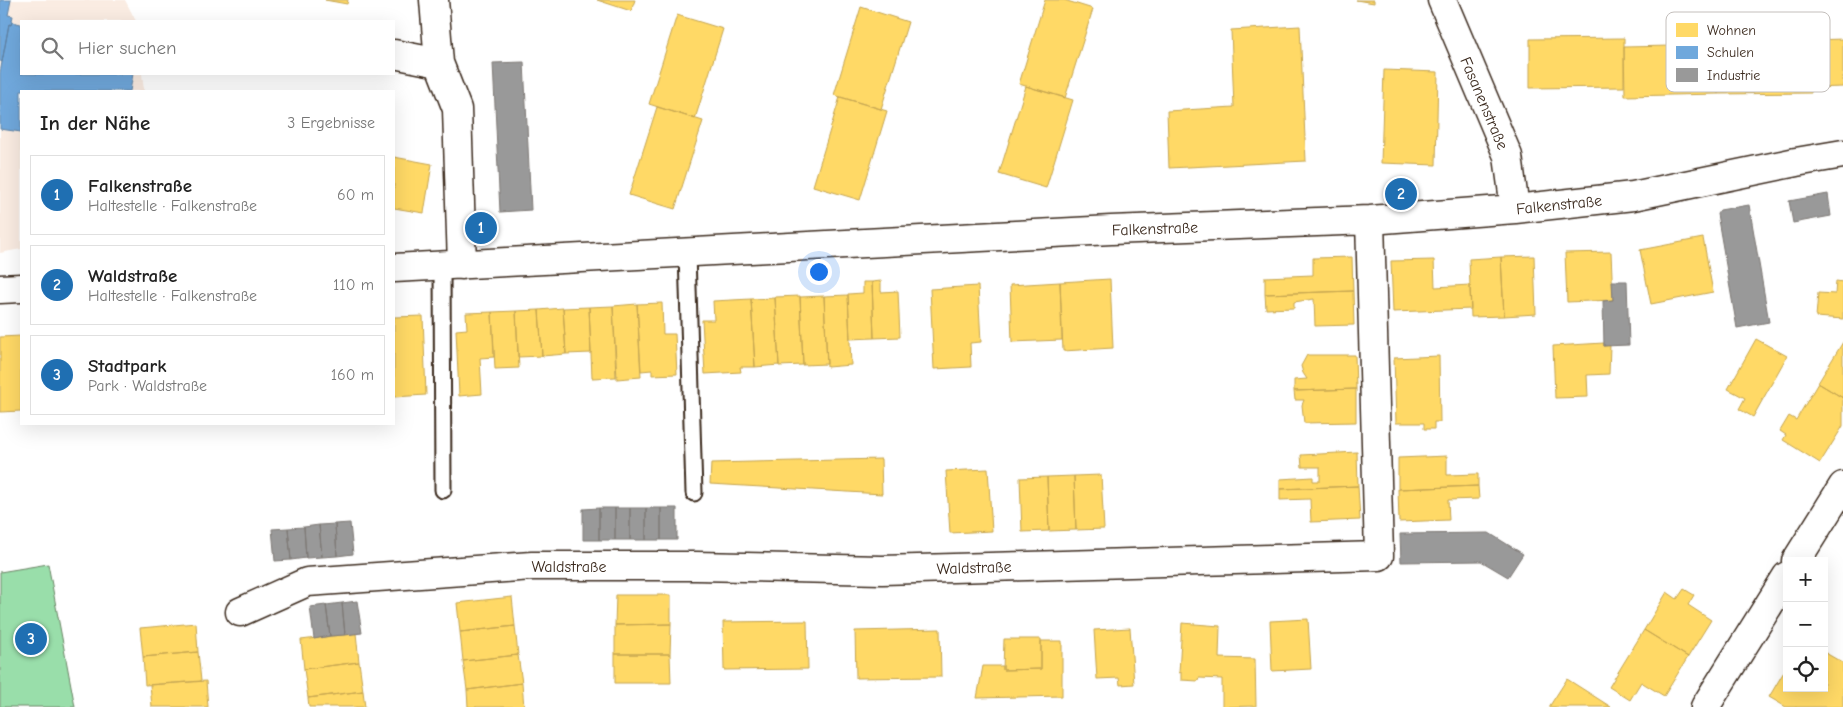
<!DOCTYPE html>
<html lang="de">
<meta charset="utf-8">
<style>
body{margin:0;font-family:"Comic Neue",sans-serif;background:#f6f6f6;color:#222}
.controls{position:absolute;right:15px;bottom:15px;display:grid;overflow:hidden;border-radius:0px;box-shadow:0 5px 20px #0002}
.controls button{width:45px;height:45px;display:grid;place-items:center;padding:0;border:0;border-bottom:1px solid #e0e0e0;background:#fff;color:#222;font:25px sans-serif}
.you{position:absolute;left:818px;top:271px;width:18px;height:18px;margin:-12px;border:4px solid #fff;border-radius:50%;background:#1a73e8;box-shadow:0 0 0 8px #1a73e833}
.badge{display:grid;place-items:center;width:32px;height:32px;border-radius:50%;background:#1f6fb2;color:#fff;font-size:16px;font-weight:700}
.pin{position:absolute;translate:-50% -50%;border:2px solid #fff;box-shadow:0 1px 5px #0006}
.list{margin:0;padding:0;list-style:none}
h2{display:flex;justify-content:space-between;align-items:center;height:65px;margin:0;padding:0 20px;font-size:21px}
h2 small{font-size:16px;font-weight:400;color:#767676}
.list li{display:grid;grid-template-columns:32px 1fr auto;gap:15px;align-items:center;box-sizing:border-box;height:80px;margin:0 10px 10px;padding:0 10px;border:1px solid #e0e0e0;border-radius:0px}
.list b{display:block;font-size:19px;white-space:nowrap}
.list p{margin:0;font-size:16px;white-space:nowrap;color:#767676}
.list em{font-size:16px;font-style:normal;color:#767676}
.icon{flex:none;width:28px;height:28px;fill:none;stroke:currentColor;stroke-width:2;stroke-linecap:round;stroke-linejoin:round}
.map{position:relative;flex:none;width:1843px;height:707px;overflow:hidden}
.search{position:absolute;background:#fff;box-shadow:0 5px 20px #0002;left:20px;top:20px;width:375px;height:55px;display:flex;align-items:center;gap:12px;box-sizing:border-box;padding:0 18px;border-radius:0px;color:#767676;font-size:19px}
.panel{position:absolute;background:#fff;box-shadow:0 5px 20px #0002;left:20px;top:90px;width:375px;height:335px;border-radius:0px}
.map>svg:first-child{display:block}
.built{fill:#faece2}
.green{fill:#99deaa;stroke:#6a8464}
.homes{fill:#ffd966;stroke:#c4a450}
.schools{fill:#6fa8dc;stroke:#5f82a3}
.industry{fill:#999;stroke:#7d7874}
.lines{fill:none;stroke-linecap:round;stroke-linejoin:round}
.service-casing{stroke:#3b2a1e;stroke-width:19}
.minor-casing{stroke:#3b2a1e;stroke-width:31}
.secondary-casing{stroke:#3b2a1e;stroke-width:31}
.service{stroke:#fff;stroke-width:15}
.minor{stroke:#fff;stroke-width:28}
.secondary{stroke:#fff;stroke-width:28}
.labels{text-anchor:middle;stroke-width:5;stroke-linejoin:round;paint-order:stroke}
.street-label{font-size:16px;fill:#3b2a1e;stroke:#fff}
.key{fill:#fff;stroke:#c4bfbc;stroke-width:1}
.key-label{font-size:14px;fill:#3b2a1e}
</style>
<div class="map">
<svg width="1843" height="707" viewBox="0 0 1843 707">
<rect width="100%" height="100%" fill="#fff"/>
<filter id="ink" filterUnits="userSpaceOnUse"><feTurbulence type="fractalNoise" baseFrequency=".02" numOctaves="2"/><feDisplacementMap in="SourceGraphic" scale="10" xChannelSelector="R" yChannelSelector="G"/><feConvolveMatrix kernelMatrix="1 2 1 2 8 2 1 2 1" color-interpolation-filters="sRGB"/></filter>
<g filter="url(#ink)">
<!-- built -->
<path class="built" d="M 0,0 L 125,0 L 136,21 L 21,21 L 21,74 L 142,74 L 144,91 L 21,91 L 21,249 L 0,253 Z"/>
<!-- green -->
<path class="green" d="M 48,564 L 75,707 L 0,707 L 0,572 Z"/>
<!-- homes -->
<path class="homes" d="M 325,0 L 348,0 L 347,4 Z
M 597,0 L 635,0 L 631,11 Z
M 1045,0 L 1064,0 L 1093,9 L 1065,98 L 1019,84 Z
M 1356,0 L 1374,0 L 1374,3 Z
M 861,7 L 908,22 L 881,109 L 834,95 Z
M 677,15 L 723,29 L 695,119 L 649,104 Z
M 1300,26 L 1306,161 L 1169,168 L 1167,111 L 1234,107 L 1231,30 Z
M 1624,38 L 1624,87 L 1530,88 L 1530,39 Z
M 1843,39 L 1843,87 L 1812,88 L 1811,40 Z
M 1717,45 L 1718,94 L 1625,96 L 1624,47 Z
M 1717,45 L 1811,45 L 1811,93 L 1718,94 Z
M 1384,70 L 1438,72 L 1436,165 L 1381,163 Z
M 1026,86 L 1073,100 L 1046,188 L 999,174 Z
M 840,97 L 887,111 L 860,200 L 813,186 Z
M 657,107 L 703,121 L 675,209 L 629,195 Z
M 394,157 L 432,164 L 424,213 L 394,208 Z
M 1703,238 L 1713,292 L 1651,304 L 1640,250 Z
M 1611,252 L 1613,300 L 1567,302 L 1565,253 Z
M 1534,256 L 1536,314 L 1504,316 L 1501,257 Z
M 1352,257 L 1353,291 L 1265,294 L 1265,277 L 1313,275 L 1313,258 Z
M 1501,257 L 1504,316 L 1471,317 L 1469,259 Z
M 1434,260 L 1435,287 L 1470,285 L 1471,309 L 1393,312 L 1391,261 Z
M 1110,279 L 1113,348 L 1063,351 L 1060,282 Z
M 881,281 L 881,292 L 898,291 L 900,337 L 874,338 L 872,282 Z
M 1836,281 L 1843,282 L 1843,319 L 1816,317 L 1818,293 L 1835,294 Z
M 863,282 L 872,282 L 874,338 L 850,339 L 848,294 L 863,293 Z
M 1060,282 L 1062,340 L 1012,342 L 1010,285 Z
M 978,286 L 981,342 L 970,343 L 971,367 L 934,369 L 930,289 Z
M 1353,291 L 1354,325 L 1315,326 L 1314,299 L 1294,302 L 1294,308 L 1266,309 L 1265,294 Z
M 848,295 L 851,365 L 827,367 L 824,296 Z
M 800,296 L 803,365 L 779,366 L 775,297 Z
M 824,296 L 827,364 L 803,365 L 800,297 Z
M 775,298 L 779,365 L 755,367 L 751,299 Z
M 751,299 L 755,367 L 740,367 L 741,372 L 705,374 L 702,320 L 714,320 L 713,301 Z
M 662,303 L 663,334 L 675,334 L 677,374 L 652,375 L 652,370 L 641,371 L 637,304 Z
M 637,304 L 641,377 L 617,379 L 613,306 Z
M 613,306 L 616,377 L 592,378 L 589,307 Z
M 589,307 L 591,353 L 566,354 L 563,308 Z
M 563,308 L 566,354 L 542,356 L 539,310 Z
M 539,310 L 542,356 L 518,357 L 516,311 Z
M 516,311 L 519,368 L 495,369 L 492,312 Z
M 492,312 L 494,357 L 480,358 L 482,394 L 459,396 L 456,330 L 467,329 L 466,313 Z
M 423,316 L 426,395 L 394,397 L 394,317 Z
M 21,336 L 21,411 L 0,412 L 0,337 Z
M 1756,339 L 1787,356 L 1753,417 L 1739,409 L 1745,398 L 1728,389 Z
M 1843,342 L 1843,398 L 1818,383 Z
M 1604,343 L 1604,346 L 1610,345 L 1609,374 L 1587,375 L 1588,397 L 1555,398 L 1553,346 Z
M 1307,355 L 1355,355 L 1356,389 L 1294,391 L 1294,380 L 1307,379 L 1303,373 L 1301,366 Z
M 1439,356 L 1440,422 L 1434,422 L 1434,429 L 1424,429 L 1424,423 L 1396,423 L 1394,358 Z
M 1818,383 L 1843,398 L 1843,426 L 1820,463 L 1783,440 L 1786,435 L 1780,431 L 1789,416 L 1796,420 Z
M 1356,389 L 1356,422 L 1304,423 L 1302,405 L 1304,400 L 1295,400 L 1294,391 Z
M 1357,452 L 1358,486 L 1280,489 L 1280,479 L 1313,477 L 1313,481 L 1320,481 L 1320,467 L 1302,467 L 1301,455 Z
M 1447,456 L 1447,475 L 1478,474 L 1478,486 L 1398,489 L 1398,458 Z
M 881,459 L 882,494 L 710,484 L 711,463 Z
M 988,469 L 992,531 L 950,533 L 946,471 Z
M 1101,475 L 1104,529 L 1076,530 L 1074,476 Z
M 1074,476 L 1076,530 L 1049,531 L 1047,477 Z
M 1047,477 L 1049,531 L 1022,532 L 1020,478 Z
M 1358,486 L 1360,520 L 1311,522 L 1310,499 L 1280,500 L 1280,489 Z
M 1478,486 L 1479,499 L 1448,500 L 1449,520 L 1399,522 L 1398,489 Z
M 1684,589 L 1694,595 L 1688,605 L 1711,620 L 1688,657 L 1644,630 L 1667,592 L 1677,599 Z
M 616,595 L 671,595 L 671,624 L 615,625 Z
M 512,597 L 515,626 L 460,632 L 457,603 Z
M 1308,619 L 1311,669 L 1272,671 L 1270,621 Z
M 807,621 L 808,669 L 724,670 L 723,622 Z
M 196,623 L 198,652 L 143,657 L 140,628 Z
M 1182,623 L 1220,626 L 1219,658 L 1255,659 L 1256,706 L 1222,707 L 1222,679 L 1199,678 L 1198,681 L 1181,680 L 1181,672 L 1179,673 Z
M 671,624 L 670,654 L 615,654 L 615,625 Z
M 515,626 L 518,655 L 463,661 L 460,632 Z
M 1130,628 L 1134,684 L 1120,685 L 1119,678 L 1097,679 L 1094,630 Z
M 940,629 L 941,677 L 856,678 L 855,631 Z
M 1644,630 L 1688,657 L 1664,696 L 1641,682 L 1630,700 L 1609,687 Z
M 356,633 L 359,662 L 304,669 L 301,640 Z
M 1004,639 L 1041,639 L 1041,669 L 1003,670 Z
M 1041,641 L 1062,641 L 1062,696 L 977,698 L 983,666 L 1003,666 L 1003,670 L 1041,669 Z
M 198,652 L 201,681 L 145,685 L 143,657 Z
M 1824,652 L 1843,663 L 1843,707 L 1786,707 L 1769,697 L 1785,670 L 1787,688 L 1824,688 Z
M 615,654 L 670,654 L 671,683 L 615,683 Z
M 518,655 L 522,683 L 467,690 L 463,661 Z
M 359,662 L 363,691 L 308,698 L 304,669 Z
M 1567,679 L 1611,707 L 1549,707 Z
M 206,681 L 208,707 L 152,707 L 150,685 Z
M 522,683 L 524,707 L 468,707 L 467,690 Z
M 363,691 L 365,707 L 309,707 L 308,698 Z"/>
<!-- schools -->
<path class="schools" d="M 0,0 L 11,0 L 8,15 L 13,16 L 11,25 L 9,24 L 2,62 L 0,61 Z
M 12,22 L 21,24 L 21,74 L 133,74 L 130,91 L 21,91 L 21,132 L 0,129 L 0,73 L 9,24 L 11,25 Z"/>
<!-- industry -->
<path class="industry" d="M 524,62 L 531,210 L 500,212 L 493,63 Z
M 1828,194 L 1831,216 L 1793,223 L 1789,201 Z
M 1749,205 L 1769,322 L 1737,328 L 1717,214 L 1720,210 Z
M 1612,281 L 1627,281 L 1629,345 L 1604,346 L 1603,301 L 1613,300 Z
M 599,508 L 599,540 L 583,540 L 583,509 Z
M 599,508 L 615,508 L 615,540 L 599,540 Z
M 615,508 L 630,508 L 630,540 L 615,540 Z
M 630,508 L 646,508 L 646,540 L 630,540 Z
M 646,508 L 661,508 L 661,540 L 646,540 Z
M 661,508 L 677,508 L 677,540 L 661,540 Z
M 350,523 L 353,554 L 337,556 L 335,524 Z
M 335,524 L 337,556 L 322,557 L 319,525 Z
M 319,525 L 322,557 L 306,558 L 304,527 Z
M 304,527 L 306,558 L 291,560 L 288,528 Z
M 288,528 L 291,560 L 275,561 L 272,529 Z
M 1489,533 L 1523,554 L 1508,577 L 1481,561 L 1401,562 L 1400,534 Z
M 357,601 L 362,633 L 345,635 L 342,603 Z
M 342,603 L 345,635 L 330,636 L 326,605 Z
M 326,605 L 330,636 L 314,639 L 310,607 Z"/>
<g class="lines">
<!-- service casing -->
<g class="service-casing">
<path id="service" d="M 687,253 L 694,493
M 442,266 L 443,490"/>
</g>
<!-- minor casing -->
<g class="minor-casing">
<path id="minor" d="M 434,0 L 439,63 L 457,109 L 462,265
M 1442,0 L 1508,156 L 1515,209
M 394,54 L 439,63
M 394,268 L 1111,230 L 1370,220 L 1515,209 L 1633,196 L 1796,162 L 1843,154
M 0,289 L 21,288
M 240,612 L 307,582 L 532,566 L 696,566 L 882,570 L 1379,556 L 1370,220"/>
</g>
<!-- secondary casing -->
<g class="secondary-casing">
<path id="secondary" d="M 1796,561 L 1843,486
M 1705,707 L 1787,576"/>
</g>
<!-- service -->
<use href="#service" class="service"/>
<!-- minor -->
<use href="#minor" class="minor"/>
<!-- secondary -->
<use href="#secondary" class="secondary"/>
</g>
</g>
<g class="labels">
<!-- street labels -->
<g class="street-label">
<text transform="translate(1485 103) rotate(67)" y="6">Fasanenstraße</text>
<text transform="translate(1559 204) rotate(-6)" y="6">Falkenstraße</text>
<text transform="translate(1155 228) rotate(-2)" y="6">Falkenstraße</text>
<text x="569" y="572">Waldstraße</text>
<text transform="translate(974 567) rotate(-2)" y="6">Waldstraße</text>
</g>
</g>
<!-- legend -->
<rect x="1666" y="12" width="164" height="80" rx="8" class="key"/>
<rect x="1676" y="23" width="22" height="14" fill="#ffd966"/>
<rect x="1676" y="46" width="22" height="13" fill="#6fa8dc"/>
<rect x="1676" y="68" width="22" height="14" fill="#999"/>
<g class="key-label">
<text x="1707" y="35">Wohnen</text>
<text x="1707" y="57">Schulen</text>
<text x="1707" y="80">Industrie</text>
</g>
</svg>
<div class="controls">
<button>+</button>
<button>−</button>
<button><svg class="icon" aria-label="locate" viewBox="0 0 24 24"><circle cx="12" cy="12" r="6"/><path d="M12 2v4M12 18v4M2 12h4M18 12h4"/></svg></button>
</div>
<div class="you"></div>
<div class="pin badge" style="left:481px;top:228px">1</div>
<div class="pin badge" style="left:1401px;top:194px">2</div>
<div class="pin badge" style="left:31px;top:639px">3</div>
<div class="search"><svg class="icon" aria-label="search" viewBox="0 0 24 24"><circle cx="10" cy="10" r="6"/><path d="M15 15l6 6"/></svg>Hier suchen</div>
<section class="panel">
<h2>In der Nähe<small>3 Ergebnisse</small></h2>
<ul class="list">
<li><span class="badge">1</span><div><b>Falkenstraße</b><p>Haltestelle · Falkenstraße</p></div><em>60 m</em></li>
<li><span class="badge">2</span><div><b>Waldstraße</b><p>Haltestelle · Falkenstraße</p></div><em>110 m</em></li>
<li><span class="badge">3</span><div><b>Stadtpark</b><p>Park · Waldstraße</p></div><em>160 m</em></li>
</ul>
</section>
</div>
